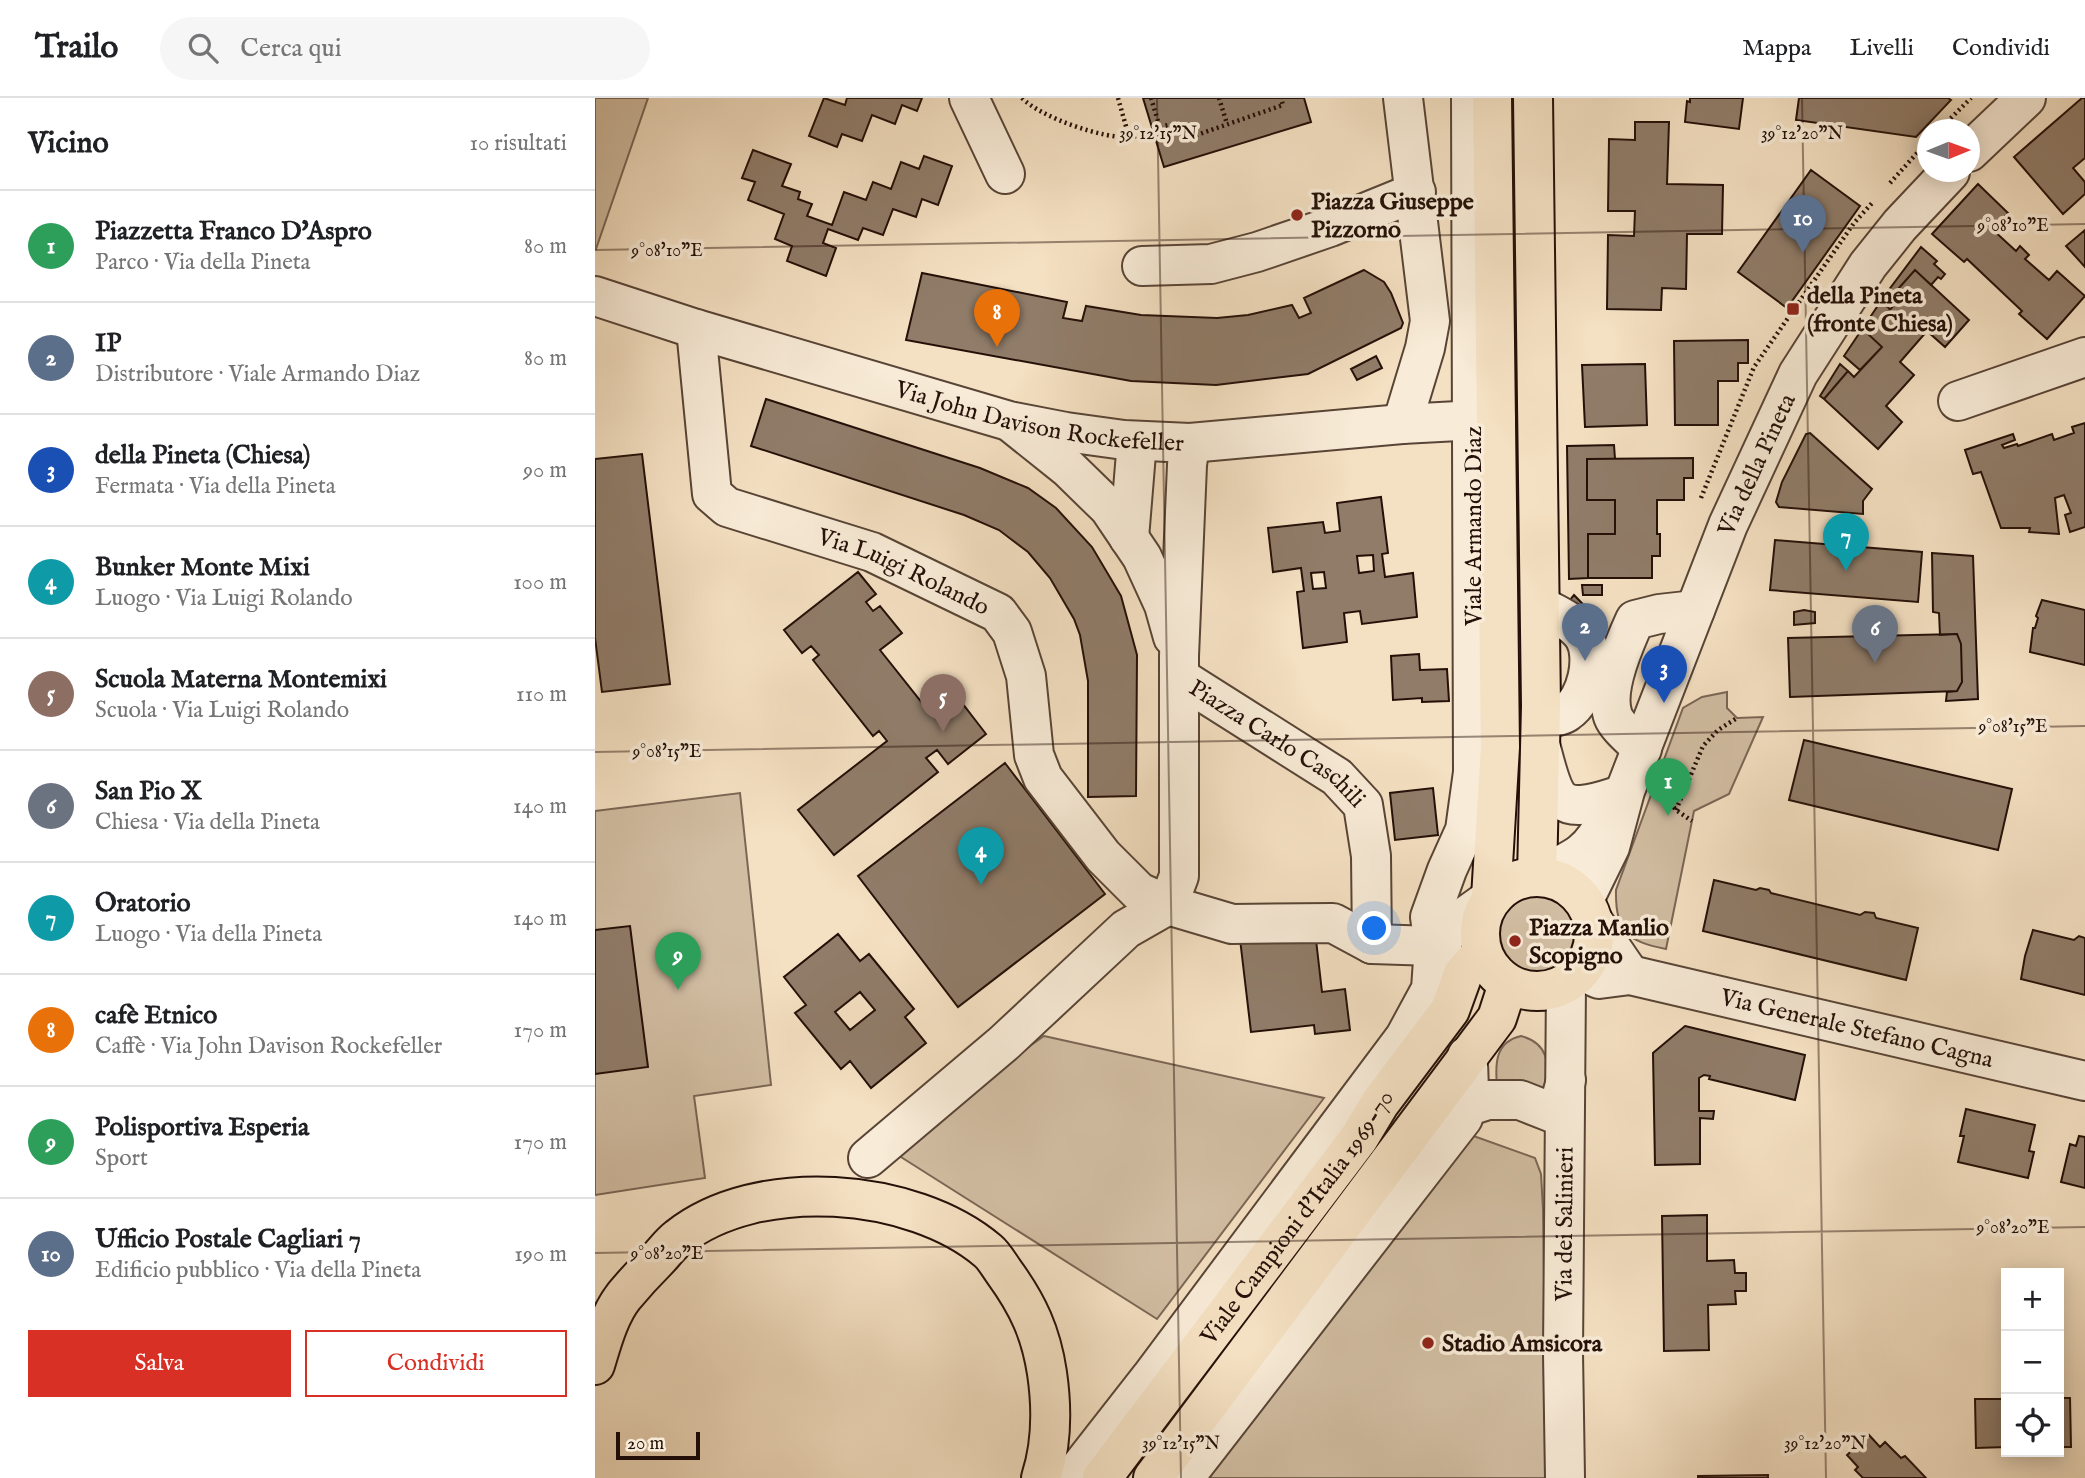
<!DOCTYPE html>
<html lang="it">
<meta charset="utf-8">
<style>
body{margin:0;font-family:"IM FELL English",serif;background:#f6f6f6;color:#202124}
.controls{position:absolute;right:21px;bottom:21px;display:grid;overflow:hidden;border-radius:0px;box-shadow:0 4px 18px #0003}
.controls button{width:63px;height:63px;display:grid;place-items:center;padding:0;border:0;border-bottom:2px solid #e0e0e0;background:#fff;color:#202124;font:35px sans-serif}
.compass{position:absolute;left:1322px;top:21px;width:63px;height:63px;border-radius:50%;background:#fff;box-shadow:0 4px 18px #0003;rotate:89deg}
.scale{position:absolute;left:21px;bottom:18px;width:84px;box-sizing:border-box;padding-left:7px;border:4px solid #241008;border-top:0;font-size:19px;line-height:24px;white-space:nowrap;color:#241008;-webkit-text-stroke:5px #f8ebd7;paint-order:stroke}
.you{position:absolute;left:780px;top:831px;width:24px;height:24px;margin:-18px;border:5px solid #fff;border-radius:50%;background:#1a73e8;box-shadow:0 0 0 10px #1a73e833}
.badge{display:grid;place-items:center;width:46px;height:46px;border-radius:50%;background:#d93025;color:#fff;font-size:23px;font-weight:700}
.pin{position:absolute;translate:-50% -58px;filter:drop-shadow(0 2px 4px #0008)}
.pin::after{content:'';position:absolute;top:37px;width:24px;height:21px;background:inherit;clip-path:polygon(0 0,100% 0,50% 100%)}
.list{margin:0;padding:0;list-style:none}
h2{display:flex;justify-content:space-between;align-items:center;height:91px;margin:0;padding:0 28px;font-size:30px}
h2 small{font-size:23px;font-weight:400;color:#757577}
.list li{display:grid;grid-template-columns:46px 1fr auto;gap:21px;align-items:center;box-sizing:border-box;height:112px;padding:0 28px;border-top:2px solid #e0e0e0}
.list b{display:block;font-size:26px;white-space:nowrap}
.list p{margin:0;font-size:23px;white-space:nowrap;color:#757577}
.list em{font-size:23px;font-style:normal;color:#757577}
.actions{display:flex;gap:14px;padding:21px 28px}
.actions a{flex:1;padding:16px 0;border:2px solid #d93025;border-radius:0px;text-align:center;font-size:24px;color:#d93025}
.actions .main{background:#d93025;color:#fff}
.icon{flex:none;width:38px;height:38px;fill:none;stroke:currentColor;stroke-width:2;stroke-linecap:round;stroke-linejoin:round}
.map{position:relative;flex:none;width:1490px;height:1380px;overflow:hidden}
header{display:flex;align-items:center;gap:42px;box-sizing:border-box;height:98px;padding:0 35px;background:#fff;border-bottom:2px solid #e0e0e0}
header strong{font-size:33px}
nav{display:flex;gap:38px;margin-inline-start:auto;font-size:24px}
.search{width:490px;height:63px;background:#f6f6f6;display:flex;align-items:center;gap:18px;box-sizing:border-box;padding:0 24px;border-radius:38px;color:#757577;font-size:26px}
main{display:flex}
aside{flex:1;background:#fff}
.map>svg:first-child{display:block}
.green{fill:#d1bda2;stroke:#7a6655;stroke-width:2}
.building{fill:#907c69;stroke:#241008;stroke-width:2;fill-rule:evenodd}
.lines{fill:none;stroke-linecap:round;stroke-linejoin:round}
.minor-casing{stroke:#584436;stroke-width:42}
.major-casing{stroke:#241008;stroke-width:42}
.highway-casing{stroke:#241008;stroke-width:42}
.path{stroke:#241008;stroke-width:4.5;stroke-dasharray:2 3.5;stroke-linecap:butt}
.minor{stroke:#f8ebd7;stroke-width:38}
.major{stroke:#f4e0c2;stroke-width:38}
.highway{stroke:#f4e0c2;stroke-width:38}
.ticks{fill:none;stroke:#241008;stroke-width:2;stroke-opacity:0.45}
.poi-dot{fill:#8f2418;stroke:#f8ebd7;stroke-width:2.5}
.labels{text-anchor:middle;stroke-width:7;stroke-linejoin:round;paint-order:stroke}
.poi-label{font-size:24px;font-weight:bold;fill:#241008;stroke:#f8ebd7;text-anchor:start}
.street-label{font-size:24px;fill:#241008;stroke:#f8ebd7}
.ticks-label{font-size:18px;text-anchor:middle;fill:#241008;stroke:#f8ebd7;stroke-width:7;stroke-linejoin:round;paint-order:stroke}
</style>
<header>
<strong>Trailo</strong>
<div class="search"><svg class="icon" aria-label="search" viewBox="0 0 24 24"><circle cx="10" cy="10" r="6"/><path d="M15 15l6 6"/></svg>Cerca qui</div>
<nav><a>Mappa</a><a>Livelli</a><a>Condividi</a></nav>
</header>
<main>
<aside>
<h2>Vicino<small>10 risultati</small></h2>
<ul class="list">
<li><span class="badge" style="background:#2e9e5b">1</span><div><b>Piazzetta Franco D'Aspro</b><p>Parco · Via della Pineta</p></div><em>80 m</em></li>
<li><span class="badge" style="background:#5c6f8a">2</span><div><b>IP</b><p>Distributore · Viale Armando Diaz</p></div><em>80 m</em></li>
<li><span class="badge" style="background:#1a4fb4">3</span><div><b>della Pineta (Chiesa)</b><p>Fermata · Via della Pineta</p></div><em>90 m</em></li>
<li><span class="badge" style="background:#0f9aa8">4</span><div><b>Bunker Monte Mixi</b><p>Luogo · Via Luigi Rolando</p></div><em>100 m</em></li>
<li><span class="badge" style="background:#8d6e63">5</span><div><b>Scuola Materna Montemixi</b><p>Scuola · Via Luigi Rolando</p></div><em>110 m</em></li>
<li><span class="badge" style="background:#6b7280">6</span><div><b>San Pio X</b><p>Chiesa · Via della Pineta</p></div><em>140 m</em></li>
<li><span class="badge" style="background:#0f9aa8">7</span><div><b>Oratorio</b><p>Luogo · Via della Pineta</p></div><em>140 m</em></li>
<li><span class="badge" style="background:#e8710a">8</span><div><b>cafè Etnico</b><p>Caffè · Via John Davison Rockefeller</p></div><em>170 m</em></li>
<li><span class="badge" style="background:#2e9e5b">9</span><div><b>Polisportiva Esperia</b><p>Sport</p></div><em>170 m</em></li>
<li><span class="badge" style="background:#5c6f8a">10</span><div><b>Ufficio Postale Cagliari 7</b><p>Edificio pubblico · Via della Pineta</p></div><em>190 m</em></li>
</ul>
<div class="actions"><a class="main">Salva</a><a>Condividi</a></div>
</aside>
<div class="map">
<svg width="1490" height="1380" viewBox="0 0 1490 1380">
<rect width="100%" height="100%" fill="#f4e0c2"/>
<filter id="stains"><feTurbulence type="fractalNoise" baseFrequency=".00286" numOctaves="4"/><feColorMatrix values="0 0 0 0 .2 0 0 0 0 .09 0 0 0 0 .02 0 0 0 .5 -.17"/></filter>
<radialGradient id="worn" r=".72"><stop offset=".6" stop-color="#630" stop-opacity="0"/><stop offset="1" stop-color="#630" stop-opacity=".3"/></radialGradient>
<!-- green -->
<path class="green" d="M 0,0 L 53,0 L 1,151 L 0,150 Z
M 1132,594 L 1132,610 L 1142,620 L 1168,619 L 1134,696 L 1099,713 L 1071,851 C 1032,843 1020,834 1021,792 L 1088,610 L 1107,599 Z
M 145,695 L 176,987 L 99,998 L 110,1080 L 0,1097 L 0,713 Z
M896 836a46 46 0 1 1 92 0a46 46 0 1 1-92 0Z
M 449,938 L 729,1000 L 562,1221 L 298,1054 L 412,964 Z
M 926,938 C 956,946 953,968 952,995 L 902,988 C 900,966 900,944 926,938 Z
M 873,1036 L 940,1060 L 946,1076 L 948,1111 L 952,1380 L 613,1380 Z"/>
<!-- building -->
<path class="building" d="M 229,0 L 250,7 L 252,0 L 327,0 L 322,13 L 307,7 L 300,26 L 277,17 L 267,43 L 247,36 L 242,49 L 214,38 Z
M 548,0 L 709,0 L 716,24 L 569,69 Z
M 1095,0 L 1148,0 L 1144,31 L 1090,24 L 1092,3 L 1095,4 Z
M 1204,0 L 1353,0 L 1356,2 L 1321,39 L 1201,22 Z
M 1487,0 L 1490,0 L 1490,60 L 1478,70 L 1490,84 L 1490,96 L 1468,116 L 1419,59 Z
M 1040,24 L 1074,24 L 1072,86 L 1128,87 L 1127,136 L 1092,136 L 1091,191 L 1067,190 L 1066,212 L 1012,211 L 1013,137 L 1039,138 L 1040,113 L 1013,113 L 1014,41 L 1040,42 Z
M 158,52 L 196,66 L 187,88 L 205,94 L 203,101 L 217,106 L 212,118 L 237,127 L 249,94 L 271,102 L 278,84 L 296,91 L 306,64 L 324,71 L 329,58 L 357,68 L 343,107 L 327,101 L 321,119 L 298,111 L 288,137 L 268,130 L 263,142 L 233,131 L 228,145 L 241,150 L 231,178 L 192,163 L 197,148 L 180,141 L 189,116 L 153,102 L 160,84 L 147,80 Z
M 1216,72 L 1265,108 L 1192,210 L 1143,174 Z
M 1383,86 L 1413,115 L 1398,132 L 1421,153 L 1425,148 L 1434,157 L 1430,161 L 1454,182 L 1462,173 L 1490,198 L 1452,241 L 1424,216 L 1427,213 L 1372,161 L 1369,164 L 1337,136 Z
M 1490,132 L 1490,169 L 1471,148 Z
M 1326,149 L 1342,163 L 1339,166 L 1350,176 L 1346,181 L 1343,179 L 1336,187 L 1320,172 L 1295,200 L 1290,197 Z
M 769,172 L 789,184 L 796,195 L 808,225 L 806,230 L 713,276 L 621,287 L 536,283 L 311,242 L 327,175 L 472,204 L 468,220 L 487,223 L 491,208 L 546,217 L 622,220 L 653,217 L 697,207 L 704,220 L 716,215 L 709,200 Z
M 1320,172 L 1374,222 L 1350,249 L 1332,233 L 1305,264 L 1319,277 L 1291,308 L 1307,324 L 1283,351 L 1229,301 L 1253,273 L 1259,279 L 1287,249 L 1273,236 L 1301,205 L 1295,200 Z
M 1286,203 L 1295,211 L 1273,236 L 1287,249 L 1265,272 L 1249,258 Z
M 1153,242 L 1153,265 L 1143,265 L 1143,283 L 1123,283 L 1123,327 L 1080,327 L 1079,243 Z
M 781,258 L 787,270 L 762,282 L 756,271 Z
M 1050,266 L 1052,327 L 990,329 L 987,267 Z
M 1245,266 L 1253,273 L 1229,301 L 1225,298 Z
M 171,301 L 385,370 L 433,390 L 461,410 L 497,449 L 526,498 L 542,557 L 541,698 L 493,699 L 493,583 L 485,537 L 479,521 L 455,480 L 433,454 L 404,432 L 369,417 L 156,348 Z
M 1490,325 L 1490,429 L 1475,434 L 1470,417 L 1476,415 L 1469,397 L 1460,400 L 1464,436 L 1434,434 L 1435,430 L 1406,430 L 1386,374 L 1378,376 L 1370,352 L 1418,336 L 1420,342 L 1407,347 L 1409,350 L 1422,346 L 1423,348 L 1457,336 L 1459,342 L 1479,335 L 1477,329 Z
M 1215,335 L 1277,391 L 1268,403 L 1268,416 L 1184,409 L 1181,404 L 1187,384 L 1211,336 Z
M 1019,347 L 1020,361 L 992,361 L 992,402 L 1020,402 L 1020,436 L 993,436 L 993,480 L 974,481 L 972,348 Z
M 47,356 L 75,586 L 7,594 L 0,540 L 0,361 Z
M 1098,360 L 1098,380 L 1089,380 L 1089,402 L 1062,402 L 1062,436 L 1065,436 L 1065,458 L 1057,458 L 1057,480 L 993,480 L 993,436 L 1020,436 L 1020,402 L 992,402 L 992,361 Z
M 786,399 L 793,455 L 787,456 L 790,479 L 818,475 L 822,519 L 767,526 L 765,513 L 749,515 L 752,544 L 708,550 L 702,494 L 709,493 L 706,470 L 678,474 L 673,430 L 728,424 L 730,435 L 745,433 L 742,405 ZM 778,457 L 779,473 L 764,475 L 762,458 ZM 729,474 L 731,490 L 718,491 L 716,475 Z
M 1180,442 L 1327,454 L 1323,504 L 1175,492 Z
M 1337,455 L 1378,458 L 1383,601 L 1351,603 L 1352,594 L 1362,593 L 1367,584 L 1366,546 L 1362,536 L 1345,537 L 1344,515 L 1338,514 Z
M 263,474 L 281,496 L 271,504 L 278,513 L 285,508 L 307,535 L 285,552 L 332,611 L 357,592 L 391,636 L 353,666 L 342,652 L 331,660 L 343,674 L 239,757 L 203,712 L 292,643 L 284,633 L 278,638 L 218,562 L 224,557 L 216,548 L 207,555 L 189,532 Z
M 987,487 L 1007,487 L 1007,497 L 988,497 Z
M 979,497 L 1010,529 L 1006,535 L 975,502 Z
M 1447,502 L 1490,512 L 1490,567 L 1435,554 L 1438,530 L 1440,530 L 1443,520 L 1441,518 Z
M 1209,512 L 1220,514 L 1220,525 L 1199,527 L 1199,514 Z
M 1362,536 L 1366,546 L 1367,584 L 1362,593 L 1195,599 L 1193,540 Z
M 824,556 L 825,572 L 852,571 L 854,603 L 827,604 L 827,600 L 798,602 L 796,558 Z
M 1209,642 L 1417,691 L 1403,752 L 1194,702 Z
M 410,665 L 510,796 L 363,909 L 263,778 Z
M 838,690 L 843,737 L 800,742 L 795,695 Z
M 1119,782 L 1161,792 L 1165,790 L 1174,792 L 1176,795 L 1265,817 L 1270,814 L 1279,815 L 1281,820 L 1323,830 L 1311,882 L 1108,833 Z
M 35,828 L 53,969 L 0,976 L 0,832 Z
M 1438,832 L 1479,842 L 1484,838 L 1490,840 L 1490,897 L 1426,881 L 1430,858 Z
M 720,833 L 727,894 L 750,891 L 755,932 L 720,936 L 719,927 L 656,934 L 645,841 Z
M 243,836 L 265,863 L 274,856 L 319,911 L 310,919 L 331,945 L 276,990 L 255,963 L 246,971 L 200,915 L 211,907 L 189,879 ZM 265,894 L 280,912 L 255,932 L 240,914 Z
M 1090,928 L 1210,957 L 1200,1002 L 1114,981 L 1115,978 L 1109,977 L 1104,980 L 1104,1013 L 1119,1013 L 1118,1021 L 1105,1020 L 1105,1066 L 1060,1067 L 1058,955 Z
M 1371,1011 L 1440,1027 L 1434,1053 L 1439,1054 L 1433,1080 L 1363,1064 L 1369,1038 L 1365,1038 Z
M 1484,1038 L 1490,1039 L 1490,1090 L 1466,1084 L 1475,1046 L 1481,1048 Z
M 1112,1117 L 1112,1163 L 1139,1162 L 1140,1175 L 1151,1175 L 1151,1193 L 1140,1193 L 1141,1206 L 1113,1207 L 1114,1252 L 1069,1253 L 1067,1118 Z
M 1464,1300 L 1475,1300 L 1476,1349 L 1464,1349 Z
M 1380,1301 L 1411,1301 L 1411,1349 L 1381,1350 Z
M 1274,1337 L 1285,1349 L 1290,1344 L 1306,1360 L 1310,1358 L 1331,1380 L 1268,1380 L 1260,1372 L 1263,1369 L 1252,1357 Z
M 1173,1377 L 1173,1380 L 1103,1380 L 1103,1378 Z"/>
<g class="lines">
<!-- minor casing -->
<g class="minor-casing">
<g id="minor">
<path d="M 374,0 L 410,76"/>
<path d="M 1374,54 L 1431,0"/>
<path d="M 547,168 L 616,166 L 662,154 L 735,129 L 821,94"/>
<path id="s1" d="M 0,198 L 101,231 L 414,323 L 471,334 L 529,342 L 595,345 L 807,326 L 901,321"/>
<path id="s2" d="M 101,231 L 117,396 L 132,409 L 277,454 L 403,515 L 417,534 L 431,578 L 439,657 L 448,680 L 508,758 L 544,794 L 573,807 L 637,826 L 738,825 L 777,846 L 839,848 L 856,865"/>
<path d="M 1363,303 L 1490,259"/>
<path d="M 418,326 L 473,370 L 514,410 L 547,459 L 569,507 L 578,539"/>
<path d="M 807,326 L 830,250 L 835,223 L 808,0"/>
<path d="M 534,440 L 542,343"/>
<path d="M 945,508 C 960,516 980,524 989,539 C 1001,559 992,601 972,614 C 966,619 954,619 946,621"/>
<path id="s3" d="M 584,579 L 742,679 L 768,707 L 776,758 L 777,846"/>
<path d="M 946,650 C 960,704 962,718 1020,699"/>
<path d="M 1047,651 C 1039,642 1022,629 1018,618 C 1009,592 1029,546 1040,522 L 1064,516 L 1100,512"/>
<path d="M 942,778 C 976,763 997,756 1012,719"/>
<path id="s4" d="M 989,802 L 1015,749 L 1030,693 L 1133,427 L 1203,276 L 1273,167 L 1305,127 L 1355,74"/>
<path d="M 573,807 L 584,778 L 584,558 L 592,367 L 595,345"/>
<path d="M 998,823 L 1035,877"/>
<path d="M 839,848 L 868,820 L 896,800"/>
<path id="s5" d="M 986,873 L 1004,881 L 1035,877 L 1490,983"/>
<path d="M 871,1009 L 893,1002 L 925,1002 L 958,1015 L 965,1005 L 971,982"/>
<path d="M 273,1060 L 409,945 L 531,831 L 573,807"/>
<path d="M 477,1380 L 556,1279 L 810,939 L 836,891 L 839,848 L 835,819 L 852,772 L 870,732 L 878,674 L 876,0"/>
<path d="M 589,1380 L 868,1020 C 874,998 875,981 872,958"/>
<path id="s6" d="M 970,1380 L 968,1255 L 971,886"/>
</g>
</g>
<!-- major casing -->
<g class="major-casing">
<g id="major">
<path d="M 938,0 L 946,608 L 942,778"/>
<circle cx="942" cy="836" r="57"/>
<path d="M 896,800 L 905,649 L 897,0"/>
<path id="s7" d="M 507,1380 L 764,1040 L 785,1005 L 855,912 L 868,876 L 887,854"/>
<path d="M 558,1380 L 902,920 L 913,886"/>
</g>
</g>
<!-- highway casing -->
<g class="highway-casing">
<path id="highway" d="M 0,1267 C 7,1244 14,1217 29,1198 C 39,1186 50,1174 61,1163 C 68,1156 75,1146 83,1140 C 162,1077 318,1089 393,1153 C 399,1158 404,1167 409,1174 C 433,1207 446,1235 452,1275 C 457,1309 457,1346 446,1380"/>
</g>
<!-- path -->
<path class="path" d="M 427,0 C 445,19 510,42 537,39 C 549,37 574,23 584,27 C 589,29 591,35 593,40 L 688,7 L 686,0
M 523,0 L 534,39
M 556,0 L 565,30
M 624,0 L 632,26
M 1344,32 L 1376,0
M 1295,85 L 1332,44
M 1106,400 L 1159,269 L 1259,125 L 1278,104
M 1065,692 L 1081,712 L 1097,723
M 1081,712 L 1108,648 L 1123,632 L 1142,620"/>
<!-- minor -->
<use href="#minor" class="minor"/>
<!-- major -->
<use href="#major" class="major"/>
<!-- highway -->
<use href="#highway" class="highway"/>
</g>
<!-- ticks -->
<path class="ticks" d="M 562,0 L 586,1380M 1207,0 L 1231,1380M 0,152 L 1490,126M 0,654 L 1490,628M 0,1155 L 1490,1129"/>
<!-- markers -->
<g class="poi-dot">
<circle cx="702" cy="117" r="7"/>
<rect x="1191" y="204" width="14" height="14" rx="3.5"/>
<circle cx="920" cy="843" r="7"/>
<circle cx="833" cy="1245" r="7"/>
</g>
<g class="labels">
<!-- poi labels -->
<g class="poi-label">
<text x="716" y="111">Piazza Giuseppe<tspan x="716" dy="28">Pizzorno</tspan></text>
<text x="1212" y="205">della Pineta<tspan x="1212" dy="28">(fronte Chiesa)</tspan></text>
<text x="934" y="837">Piazza Manlio<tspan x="934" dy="28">Scopigno</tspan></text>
<text x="847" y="1253">Stadio Amsicora</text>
</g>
<!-- street labels -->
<g class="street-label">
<text dy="8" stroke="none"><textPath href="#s1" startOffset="462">Via John Davison Rockefeller</textPath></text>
<text dy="8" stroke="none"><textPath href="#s4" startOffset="469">Via della Pineta</textPath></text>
<text transform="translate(878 428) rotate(-90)" y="8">Viale Armando Diaz</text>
<text dy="8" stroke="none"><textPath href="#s2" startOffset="374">Via Luigi Rolando</textPath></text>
<text dy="8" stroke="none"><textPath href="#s3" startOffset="119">Piazza Carlo Caschili</textPath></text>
<text dy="8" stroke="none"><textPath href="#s5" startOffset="284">Via Generale Stefano Cagna</textPath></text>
<text dy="8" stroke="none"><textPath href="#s7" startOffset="326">Viale Campioni d'Italia 1969-70</textPath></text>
<text dy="8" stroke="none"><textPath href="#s6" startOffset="254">Via dei Salinieri</textPath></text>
</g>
</g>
<g class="ticks-label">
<text x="563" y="41">39°12'15"N</text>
<text x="1207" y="41">39°12'20"N</text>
<text x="1418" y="133">9°08'10"E</text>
<text x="72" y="158">9°08'10"E</text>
<text x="1418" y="634">9°08'15"E</text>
<text x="72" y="659">9°08'15"E</text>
<text x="1418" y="1135">9°08'20"E</text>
<text x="72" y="1161">9°08'20"E</text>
<text x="586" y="1351">39°12'15"N</text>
<text x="1230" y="1351">39°12'20"N</text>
</g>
<rect width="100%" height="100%" filter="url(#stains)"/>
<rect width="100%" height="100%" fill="url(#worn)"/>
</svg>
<div class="controls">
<button>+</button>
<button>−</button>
<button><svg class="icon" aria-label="locate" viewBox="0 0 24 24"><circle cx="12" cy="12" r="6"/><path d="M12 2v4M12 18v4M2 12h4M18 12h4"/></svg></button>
</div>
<svg class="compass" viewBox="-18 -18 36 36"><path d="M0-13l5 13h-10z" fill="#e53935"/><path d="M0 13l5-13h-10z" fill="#757577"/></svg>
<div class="scale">20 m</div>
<div class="you"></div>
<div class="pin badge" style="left:1073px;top:718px;background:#2e9e5b">1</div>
<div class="pin badge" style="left:990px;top:563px;background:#5c6f8a">2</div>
<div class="pin badge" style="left:1069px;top:605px;background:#1a4fb4">3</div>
<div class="pin badge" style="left:386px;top:787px;background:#0f9aa8">4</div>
<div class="pin badge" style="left:348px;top:634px;background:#8d6e63">5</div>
<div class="pin badge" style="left:1280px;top:565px;background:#6b7280">6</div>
<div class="pin badge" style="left:1251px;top:473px;background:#0f9aa8">7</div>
<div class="pin badge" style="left:402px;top:249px;background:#e8710a">8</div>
<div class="pin badge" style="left:83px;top:892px;background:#2e9e5b">9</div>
<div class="pin badge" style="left:1208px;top:155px;background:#5c6f8a">10</div>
</div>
</main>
